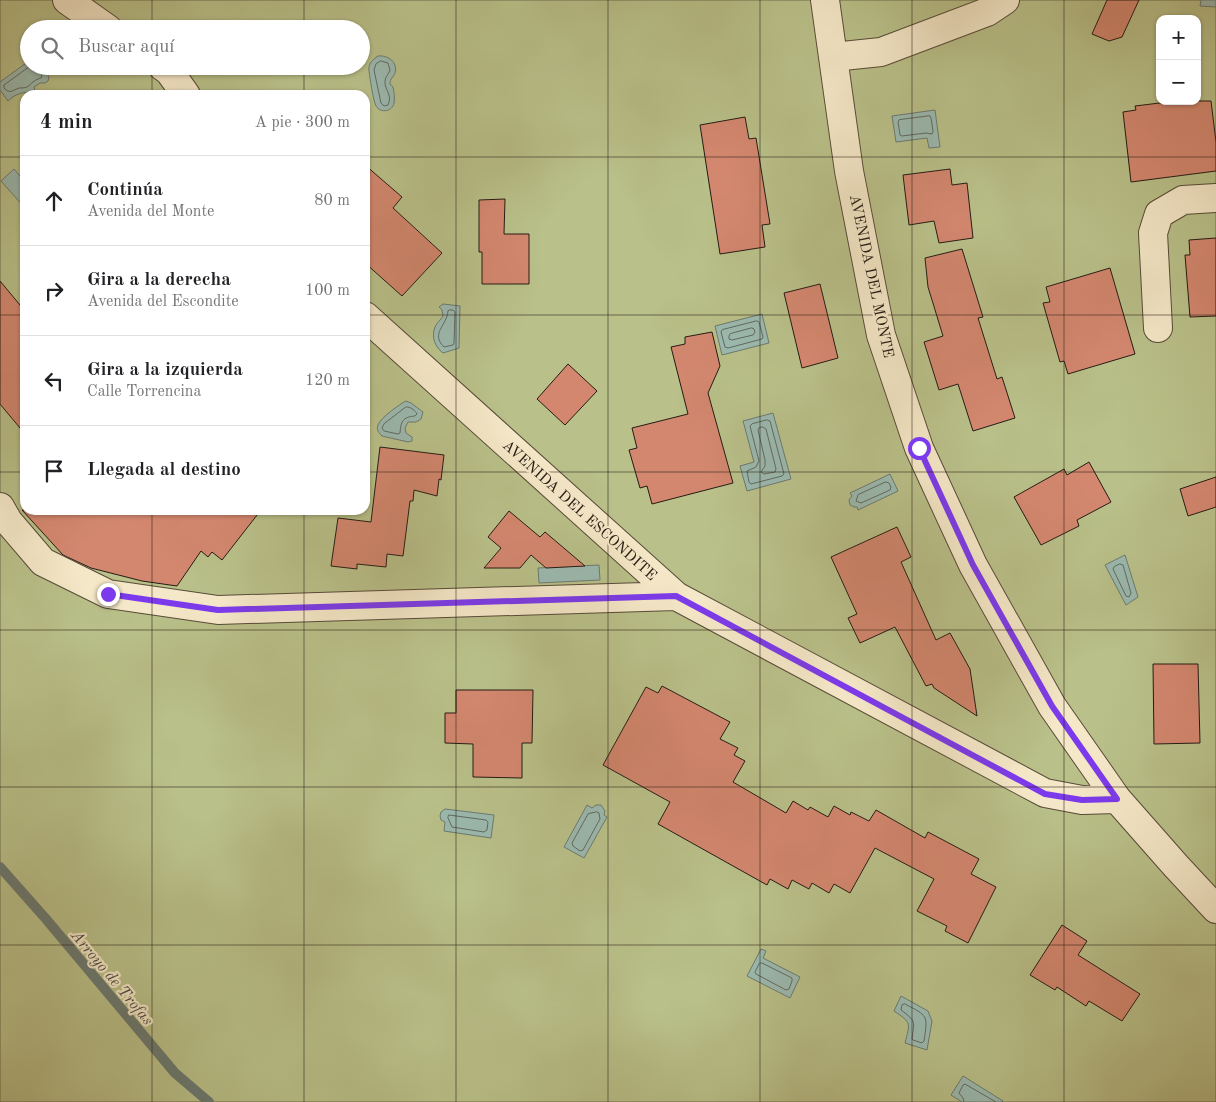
<!DOCTYPE html>
<html lang="es">
<meta charset="utf-8">
<style>
body{margin:0;font-family:"Old Standard TT",serif;background:#f6f6f6;color:#202124}
.controls{position:absolute;right:15px;top:15px;display:grid;overflow:hidden;border-radius:10px;box-shadow:0 1px 4px #0004}
.controls button{width:45px;height:45px;display:grid;place-items:center;padding:0;border:0;border-bottom:1px solid #e0e0e0;background:#fff;color:#202124;font:25px sans-serif}
.stop{position:absolute;width:15px;height:15px;margin:-11px;border:4px solid #7c3aed;border-radius:50%;background:#fff}
.stop.end{background:#7c3aed;border-color:#fff;box-shadow:0 1px 5px #0008}
.list{margin:0;padding:0;list-style:none}
h2{display:flex;justify-content:space-between;align-items:center;height:65px;margin:0;padding:0 20px;font-size:21px}
h2 small{font-size:16px;font-weight:400;color:#757577}
.list li{display:grid;grid-template-columns:32px 1fr auto;gap:15px;align-items:center;box-sizing:border-box;height:90px;padding:0 20px;border-top:1px solid #e0e0e0}
.list b{display:block;font-size:19px;white-space:nowrap}
.list p{margin:0;font-size:16px;white-space:nowrap;color:#757577}
.list em{font-size:16px;font-style:normal;color:#757577}
.icon{flex:none;width:28px;height:28px;fill:none;stroke:currentColor;stroke-width:2;stroke-linecap:round;stroke-linejoin:round}
.map{position:relative;flex:none;width:1216px;height:1102px;overflow:hidden}
.search{position:absolute;background:#fff;box-shadow:0 1px 4px #0004;left:20px;top:20px;width:350px;height:55px;display:flex;align-items:center;gap:12px;box-sizing:border-box;padding:0 18px;border-radius:28px;color:#757577;font-size:19px}
.panel{position:absolute;background:#fff;box-shadow:0 1px 4px #0004;left:20px;top:90px;width:350px;height:425px;border-radius:15px}
.map>svg:first-child{display:block}
.green{fill:#b9c089;stroke:#6e6e4e;fill-rule:evenodd}
.water{fill:#9bbab0;stroke:#6b7a71}
.lines{fill:none;stroke-linecap:round;stroke-linejoin:round}
.shore{stroke:#606a62;stroke-width:1}
.stream{stroke:#6b7a71;stroke-width:10}
.building{fill:#d3876f;stroke:#241b13}
.minor-casing{stroke:#574b39;stroke-width:30}
.minor{stroke:#f5e8c8;stroke-width:28}
.route{stroke:#7c3aed;stroke-width:6}
.grid{fill:none;stroke:#241b13;stroke-width:1;stroke-opacity:0.55}
.labels{text-anchor:middle;stroke-width:4.5;stroke-linejoin:round;paint-order:stroke}
.street-label{font-size:15px;fill:#241b13;stroke:#f5e8c8}
.water-label{font-size:16px;font-style:italic;fill:#484b42;stroke:#f5e8c8}
</style>
<div class="map">
<svg width="1216" height="1102" viewBox="0 0 1216 1102">
<rect width="100%" height="100%" fill="#efdbab"/>
<filter id="stains"><feTurbulence type="fractalNoise" baseFrequency=".004" numOctaves="4"/><feColorMatrix values="0 0 0 0 .2 0 0 0 0 .09 0 0 0 0 .02 0 0 0 .5 -.17"/></filter>
<radialGradient id="worn" r=".72"><stop offset=".6" stop-color="#630" stop-opacity="0"/><stop offset="1" stop-color="#630" stop-opacity=".3"/></radialGradient>
<!-- green -->
<path class="green" d="M 0,0 L 1216,0 L 1216,1102 L 0,1102 ZM 1160,19 L 1197,19 L 1197,101 L 1160,101 ZM 29,29 L 361,29 L 361,66 L 29,66 ZM 25,95 L 365,95 L 365,510 L 25,510 Z"/>
<!-- water -->
<path class="water" d="M 1201,0 L 1216,0 L 1216,7 L 1200,6 Z
M 378,56 C 388,55 398,62 395,73 C 393,78 390,78 390,84 L 393,87 C 394,91 395,98 394,103 C 393,111 381,114 376,106 C 373,100 370,78 369,71 C 368,64 372,60 378,56 Z
M 29,61 L 29,66 L 42,66 L 49,77 L 48,81 L 45,83 L 40,83 L 34,87 L 35,91 L 34,92 C 24,92 16,93 8,101 L 0,90 L 0,82 Z
M 935,110 L 940,147 L 929,148 L 927,138 L 896,142 L 892,116 Z
M 14,169 L 25,182 L 25,208 L 1,181 Z
M 443,304 L 460,306 L 459,348 L 443,353 C 435,347 431,337 435,327 C 437,322 441,320 443,316 L 442,310 L 439,307 Z
M 762,314 L 769,343 L 722,355 L 715,326 Z
M 406,401 L 411,403 L 423,412 L 421,419 L 416,422 L 408,422 L 405,428 L 406,433 L 412,437 L 412,441 L 408,442 L 382,436 C 379,433 376,430 378,425 C 380,418 400,404 406,401 Z
M 773,413 L 791,479 L 747,491 L 740,466 L 754,462 L 743,421 Z
M 890,474 L 898,491 L 858,510 L 857,507 L 854,507 L 850,505 L 849,500 L 852,496 L 850,493 Z
M 1125,555 L 1138,597 L 1126,605 L 1105,565 Z
M 599,565 L 600,580 L 539,583 L 538,568 Z
M 587,805 L 592,808 L 596,805 L 601,805 L 605,811 L 604,815 L 607,817 L 584,858 L 564,847 Z
M 445,809 L 494,815 L 491,838 L 444,831 L 445,822 L 441,820 L 440,816 L 441,812 Z
M 761,949 L 766,951 L 763,958 L 800,977 L 790,998 L 747,976 Z
M 901,996 L 928,1011 L 932,1021 L 927,1050 L 905,1043 C 910,1023 912,1023 894,1011 Z
M 963,1076 L 1003,1101 L 1002,1102 L 962,1102 L 951,1095 Z"/>
<g class="lines">
<!-- shore -->
<path class="shore" d="M 381,61 L 388,63 L 390,70 C 389,74 385,77 385,81 C 384,90 393,94 388,105 L 384,106 L 381,103 L 374,70 L 376,64 Z
M 30,66 L 4,85 L 4,88 C 10,94 11,91 19,88 C 21,88 25,88 27,87 C 32,84 33,80 41,78 L 42,75 L 39,70 L 39,66
M 930,116 L 931,118 L 933,131 L 932,134 L 926,133 L 902,136 L 900,135 L 898,122 L 899,120 Z
M 450,310 L 453,310 L 455,312 L 454,343 L 453,345 L 444,347 C 430,333 447,326 448,311 Z
M 757,321 L 759,322 L 763,337 L 762,339 L 728,348 L 725,347 L 721,332 L 722,330 Z
M 752,328 L 754,329 L 755,332 L 753,335 L 732,340 L 729,339 L 729,336 L 730,334 Z
M 406,407 C 410,406 416,411 417,414 L 415,416 C 402,417 401,422 400,433 L 398,434 L 384,431 L 382,428 L 384,424 Z
M 767,420 L 770,421 L 784,474 L 782,476 L 751,484 L 749,482 L 747,471 L 756,467 L 759,461 L 750,426 L 752,424 Z
M 763,427 L 766,429 L 776,469 L 775,472 L 764,474 L 761,472 L 765,466 L 765,460 L 758,430 L 759,428 Z
M 886,482 L 889,483 L 891,487 L 890,490 L 861,503 L 856,501 L 858,495 Z
M 1120,564 L 1123,565 L 1131,593 L 1129,597 L 1126,596 L 1113,569 L 1114,567 Z
M 597,812 L 599,813 L 600,819 L 583,850 L 580,851 L 573,846 L 572,843 L 588,814 Z
M 449,815 L 486,820 L 488,822 L 487,830 L 484,832 L 452,827 L 448,818 Z
M 762,963 L 792,978 L 792,981 L 789,989 L 786,990 L 756,974 L 755,972 L 759,964 Z
M 905,1004 C 928,1016 928,1015 924,1041 L 922,1043 L 913,1040 L 912,1039 C 914,1021 917,1022 901,1010 L 902,1005 Z
M 964,1102 L 963,1098 L 959,1093 L 963,1085 L 965,1084 L 996,1102"/>
<!-- stream -->
<path class="stream" d="M 0,867 L 46,919 L 175,1073 L 209,1102"/>
</g>
<!-- building -->
<path class="building" d="M 1107,0 L 1139,0 L 1122,37 L 1109,41 L 1092,34 Z
M 1176,101 L 1211,101 L 1216,142 L 1216,171 L 1131,182 L 1123,112 L 1136,110 L 1135,106 Z
M 745,117 L 749,139 L 756,138 L 770,224 L 762,225 L 765,247 L 720,254 L 700,125 Z
M 365,165 L 402,197 L 393,208 L 442,253 L 402,296 L 365,263 Z
M 950,169 L 952,185 L 967,183 L 973,238 L 939,243 L 934,221 L 909,225 L 903,175 Z
M 505,199 L 504,234 L 529,234 L 529,284 L 482,284 L 482,252 L 479,252 L 479,200 Z
M 1216,238 L 1216,316 L 1190,317 L 1185,255 L 1190,255 L 1189,240 Z
M 962,249 L 983,317 L 978,318 L 997,379 L 1002,377 L 1015,418 L 973,431 L 958,384 L 939,390 L 924,342 L 943,336 L 928,287 L 925,258 Z
M 1110,268 L 1135,354 L 1068,374 L 1064,361 L 1060,362 L 1043,303 L 1050,302 L 1046,287 Z
M 0,281 L 25,311 L 25,434 L 0,404 Z
M 820,284 L 838,358 L 802,368 L 784,293 Z
M 712,332 L 720,366 L 708,393 L 733,483 L 652,504 L 647,486 L 640,488 L 629,450 L 637,448 L 632,428 L 688,414 L 671,347 L 685,344 L 685,337 Z
M 568,364 L 597,391 L 565,425 L 537,399 Z
M 380,447 L 444,455 L 441,480 L 439,479 L 437,496 L 414,490 L 413,501 L 410,501 L 403,556 L 387,554 L 386,567 L 357,564 L 357,569 L 331,566 L 338,518 L 371,522 Z
M 1089,462 L 1111,502 L 1077,520 L 1079,526 L 1041,545 L 1014,497 L 1064,469 L 1067,475 Z
M 1216,477 L 1216,507 L 1188,516 L 1180,489 Z
M 22,510 L 261,510 L 222,560 L 212,552 L 208,557 L 201,551 L 177,586 L 142,581 L 91,568 L 63,555 Z
M 509,511 L 540,537 L 545,532 L 585,566 L 546,568 L 531,555 L 520,568 L 484,568 L 501,548 L 488,537 Z
M 897,527 L 911,557 L 901,562 L 936,640 L 950,633 L 970,669 L 977,716 L 934,688 L 932,684 L 926,686 L 895,627 L 860,643 L 848,618 L 857,614 L 831,557 Z
M 1153,664 L 1198,664 L 1200,743 L 1154,744 Z
M 662,686 L 730,722 L 720,739 L 738,748 L 734,755 L 745,761 L 733,782 L 786,813 L 793,801 L 808,810 L 810,807 L 828,817 L 834,806 L 850,815 L 851,812 L 869,821 L 876,810 L 925,838 L 928,832 L 979,859 L 971,874 L 996,887 L 968,943 L 945,931 L 947,926 L 917,911 L 934,879 L 875,848 L 850,893 L 834,884 L 829,893 L 812,883 L 809,889 L 792,880 L 788,889 L 770,879 L 767,885 L 658,824 L 670,802 L 603,765 L 646,687 L 658,693 Z
M 456,690 L 533,690 L 532,743 L 522,743 L 522,778 L 473,777 L 473,744 L 445,743 L 445,713 L 456,713 Z
M 1062,925 L 1087,941 L 1078,955 L 1140,994 L 1122,1021 L 1089,1001 L 1086,1006 L 1057,987 L 1055,990 L 1030,975 Z"/>
<g class="lines">
<!-- minor casing -->
<g class="minor-casing">
<path id="minor" d="M 67,0 L 108,29
M 825,0 L 849,171 L 881,335 L 919,448 L 973,565 L 1052,706 L 1117,799 L 1176,866 L 1216,909
M 833,57 L 881,52 L 987,12 L 1005,0
M 162,66 L 169,71 L 186,95
M 365,316 L 676,596 L 1045,793 L 1082,800 L 1117,799
M 1158,328 L 1153,233 L 1159,214 L 1183,200 L 1216,198
M 0,507 L 8,521 L 43,562 L 108,594 L 218,610 L 676,596"/>
</g>
<!-- minor -->
<use href="#minor" class="minor"/>
</g>
<g class="lines">
<!-- route -->
<path class="route" d="M 108,594 L 218,610 L 676,596 L 1045,794 L 1082,800 L 1117,799 L 1052,706 L 973,565 L 919,448"/>
</g>
<!-- grid -->
<path class="grid" d="M 152,0 L 152,29M 304,0 L 304,29M 456,0 L 456,1102M 608,0 L 608,1102M 760,0 L 760,1102M 912,0 L 912,1102M 1064,0 L 1064,1102M 152,66 L 152,95M 304,66 L 304,95M 0,157 L 25,157M 365,157 L 1216,157M 0,315 L 25,315M 365,315 L 1216,315M 0,472 L 25,472M 365,472 L 1216,472M 152,510 L 152,1102M 304,510 L 304,1102M 0,630 L 1216,630M 0,787 L 1216,787M 0,945 L 1216,945"/>
<g class="labels">
<!-- street labels -->
<g class="street-label">
<text transform="translate(872 276) rotate(78)" y="5">AVENIDA DEL MONTE</text>
<text transform="translate(580 510) rotate(42)" y="5">AVENIDA DEL ESCONDITE</text>
</g>
<!-- water labels -->
<g class="water-label">
<text transform="translate(113 977) rotate(50)" y="6">Arroyo de Trofas</text>
</g>
</g>
<rect width="100%" height="100%" filter="url(#stains)"/>
<rect width="100%" height="100%" fill="url(#worn)"/>
</svg>
<div class="controls">
<button>+</button>
<button>−</button>
</div>
<div class="stop" style="left:919px;top:448px"></div>
<div class="stop end" style="left:108px;top:594px"></div>
<div class="search"><svg class="icon" aria-label="search" viewBox="0 0 24 24"><circle cx="10" cy="10" r="6"/><path d="M15 15l6 6"/></svg>Buscar aquí</div>
<section class="panel">
<h2>4 min<small>A pie · 300 m</small></h2>
<ul class="list">
<li><svg class="icon" aria-label="ahead" viewBox="0 0 24 24"><path d="M12 20V5M6 11l6-6 6 6"/></svg><div><b>Continúa</b><p>Avenida del Monte</p></div><em>80 m</em></li>
<li><svg class="icon" aria-label="right" viewBox="0 0 24 24"><path d="M7 20v-9h11M14 6l5 5-5 5"/></svg><div><b>Gira a la derecha</b><p>Avenida del Escondite</p></div><em>100 m</em></li>
<li><svg class="icon" aria-label="left" viewBox="0 0 24 24"><path d="M17 20v-9H6M10 6l-5 5 5 5"/></svg><div><b>Gira a la izquierda</b><p>Calle Torrencina</p></div><em>120 m</em></li>
<li><svg class="icon" aria-label="arrive" viewBox="0 0 24 24"><path d="M6 21V4h12l-3 4 3 4H6"/></svg><div><b>Llegada al destino</b></div></li>
</ul>
</section>
</div>
